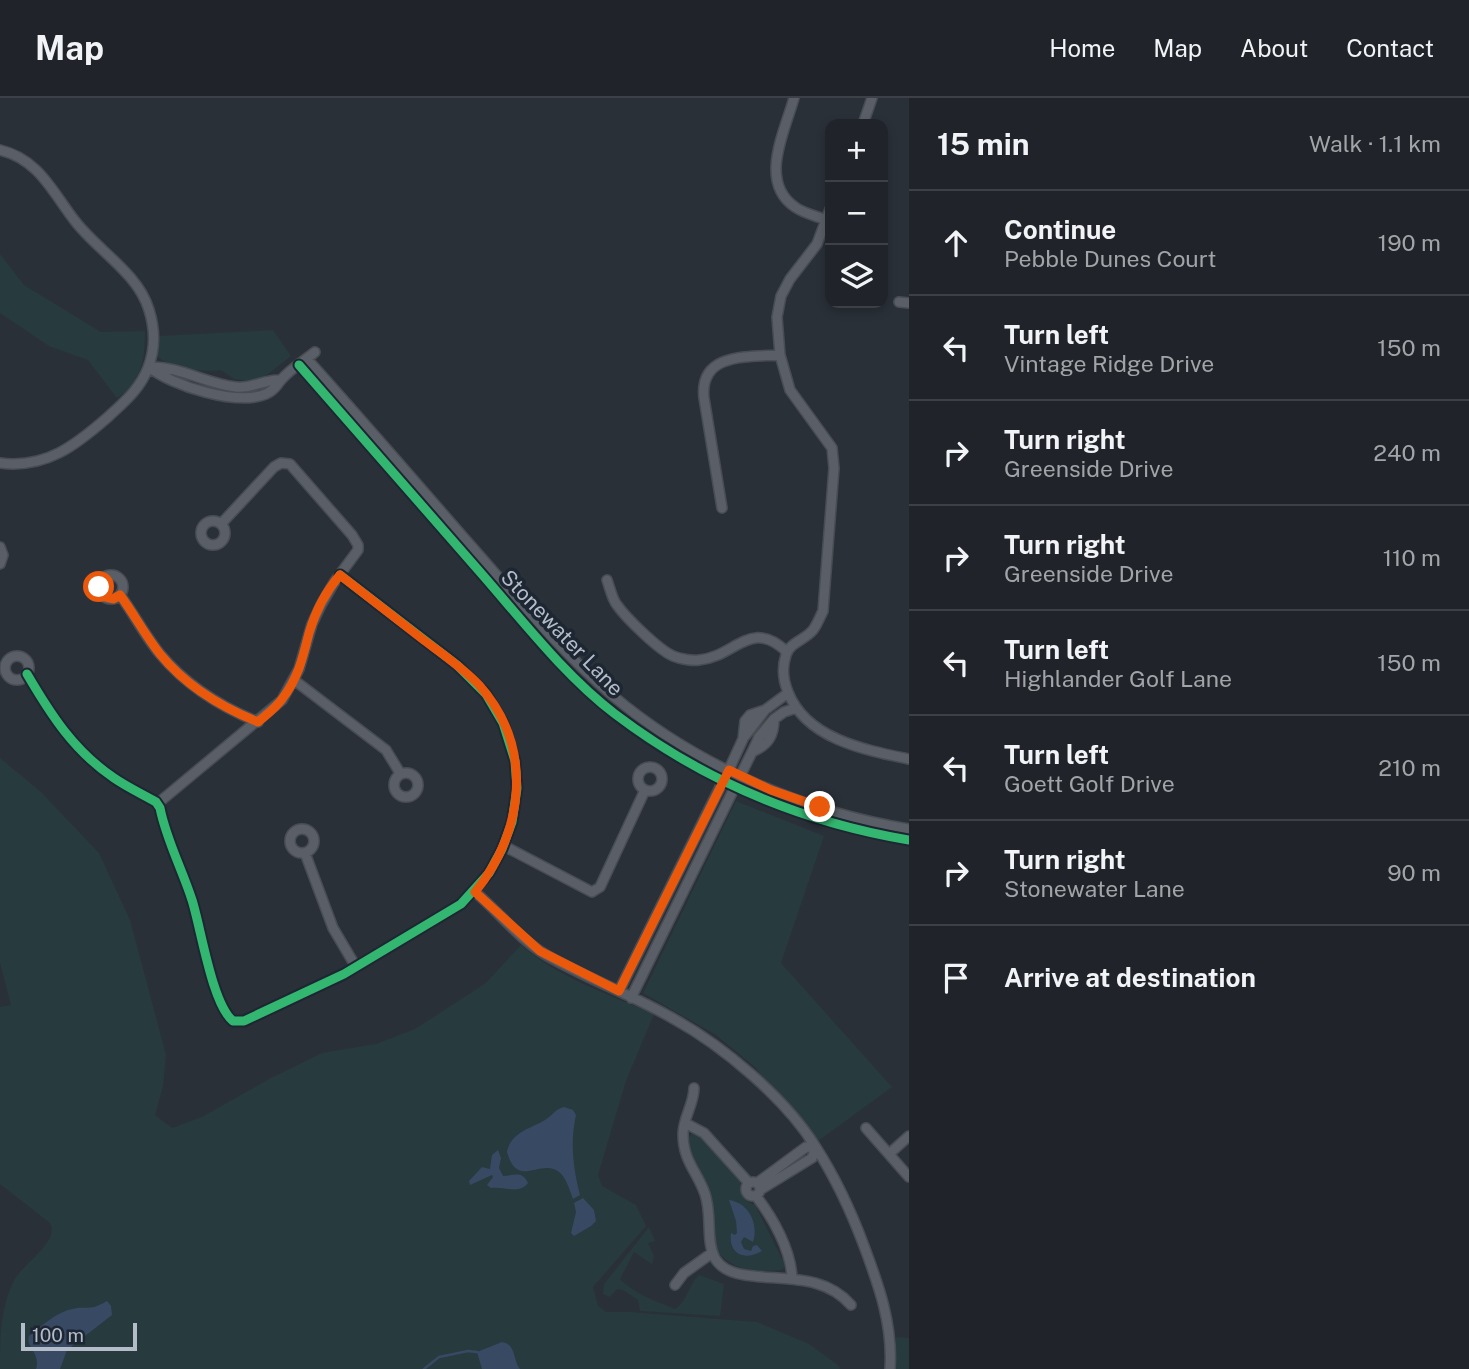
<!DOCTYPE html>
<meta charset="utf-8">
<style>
body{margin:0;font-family:"Public Sans",sans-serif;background:#282c32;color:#f1f3f6}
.controls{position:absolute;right:21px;top:21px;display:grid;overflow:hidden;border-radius:14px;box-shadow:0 4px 10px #0003}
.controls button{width:63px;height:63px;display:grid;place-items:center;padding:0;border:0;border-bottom:2px solid #3d4147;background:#20242a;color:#f1f3f6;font:35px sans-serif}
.scale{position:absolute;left:21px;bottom:18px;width:116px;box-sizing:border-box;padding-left:7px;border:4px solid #b4bcc9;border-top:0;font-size:19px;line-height:24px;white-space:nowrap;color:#b4bcc9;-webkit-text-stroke:5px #1d2633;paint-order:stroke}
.stop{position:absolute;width:21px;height:21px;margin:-16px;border:5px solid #ea580c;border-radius:50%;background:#fff}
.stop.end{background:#ea580c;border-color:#fff;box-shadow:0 2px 7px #0008}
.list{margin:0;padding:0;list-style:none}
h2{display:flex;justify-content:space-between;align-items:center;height:91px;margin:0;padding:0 28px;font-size:30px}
h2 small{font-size:23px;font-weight:400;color:#a2a4a8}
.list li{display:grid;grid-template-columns:46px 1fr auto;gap:21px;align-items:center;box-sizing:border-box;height:105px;padding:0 28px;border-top:2px solid #3d4147}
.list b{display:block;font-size:26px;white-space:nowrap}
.list p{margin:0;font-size:23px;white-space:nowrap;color:#a2a4a8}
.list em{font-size:23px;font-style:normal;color:#a2a4a8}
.icon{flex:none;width:38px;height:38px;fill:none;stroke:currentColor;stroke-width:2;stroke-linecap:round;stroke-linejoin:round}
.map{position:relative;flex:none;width:909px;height:1271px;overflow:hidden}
header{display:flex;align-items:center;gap:42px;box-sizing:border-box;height:98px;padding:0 35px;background:#20242a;border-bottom:2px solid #3d4147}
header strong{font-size:33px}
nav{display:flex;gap:38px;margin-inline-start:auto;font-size:24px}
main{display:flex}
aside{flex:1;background:#20242a}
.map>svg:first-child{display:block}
.green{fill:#273a3e}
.water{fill:#384963}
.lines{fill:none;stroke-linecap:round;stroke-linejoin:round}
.stream{stroke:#384963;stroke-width:2.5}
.minor-casing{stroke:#484c53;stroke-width:12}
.minor{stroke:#5a5e66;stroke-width:9}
.cycleway-casing{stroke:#1d2633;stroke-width:13}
.cycleway{stroke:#33b770;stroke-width:9}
.route{stroke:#ea580c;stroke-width:9}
.labels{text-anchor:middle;stroke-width:7;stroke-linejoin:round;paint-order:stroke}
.street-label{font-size:21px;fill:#b4bcc9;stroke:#1d2633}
</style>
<header>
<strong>Map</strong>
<nav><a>Home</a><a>Map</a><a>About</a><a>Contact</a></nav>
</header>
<main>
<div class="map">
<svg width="909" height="1271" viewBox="0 0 909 1271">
<rect width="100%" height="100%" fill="#2a3038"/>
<!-- green -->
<path class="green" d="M 0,156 L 24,187 L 101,234 L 145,233 C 145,260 142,285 117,300 L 88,262 L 49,248 L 0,215 Z
M 273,232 L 291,258 L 258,284 L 234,281 L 221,272 C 202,274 172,272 157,258 L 159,238 Z
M 0,660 L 41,694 L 99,755 L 130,822 L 166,957 L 163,988 L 155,1017 L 172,1030 L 202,1019 L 271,980 L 322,955 L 376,946 L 415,931 L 486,885 L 521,847 C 559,880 608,896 654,916 L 626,983 L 598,1077 L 602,1088 L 636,1107 L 646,1128 L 593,1189 L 598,1208 L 606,1214 L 630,1214 L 757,1224 L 809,1246 L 839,1268 L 840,1271 L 0,1271 C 0,1241 0,1208 15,1181 C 25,1164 60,1143 50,1125 L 0,1086 L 0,909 L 11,907 L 0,865 Z
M 736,703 L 824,738 L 781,865 L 892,989 L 814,1046 L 756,970 L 716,937 L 643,895 Z
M 693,1034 L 697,1035 L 740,1083 C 741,1096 741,1101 755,1107 L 784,1165 L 784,1170 L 780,1172 C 756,1176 719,1170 713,1142 C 709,1127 714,1111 709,1094 C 704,1075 689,1061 688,1040 Z
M 649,1129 L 655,1143 L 648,1145 L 654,1158 L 652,1166 L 634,1154 L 620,1181 C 633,1195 657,1204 675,1211 C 688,1203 688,1187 699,1177 L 724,1186 L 720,1218 L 640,1213 L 638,1202 L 623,1192 L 617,1191 L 610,1199 L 603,1196 L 604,1186 Z
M 896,1239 L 909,1240 L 909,1271 L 894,1271 Z"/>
<!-- water -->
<path class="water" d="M 564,1009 L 573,1012 L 576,1017 C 570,1044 573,1070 580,1097 L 573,1101 C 569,1091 566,1077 556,1072 C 537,1063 517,1090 507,1054 C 511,1034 530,1031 545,1022 C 553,1017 555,1011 564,1009 Z
M 498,1052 L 501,1060 L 499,1070 L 503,1078 C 513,1078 522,1072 528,1085 C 519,1097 505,1088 491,1090 L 487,1087 L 493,1079 L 492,1077 L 470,1087 L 469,1083 L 482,1069 L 490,1071 L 492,1057 Z
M 583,1100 L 594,1112 L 596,1123 L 591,1128 L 574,1138 L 571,1135 L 576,1114 L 574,1105 Z
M 729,1102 C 749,1105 759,1126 753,1144 L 744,1139 L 741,1144 L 744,1151 L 751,1153 L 753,1148 L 757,1147 L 762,1153 C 745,1163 728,1157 731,1135 L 735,1137 L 737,1135 L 736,1123 Z
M 107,1203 L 111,1208 L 112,1217 L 67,1252 L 60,1271 L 36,1271 C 41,1255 25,1249 29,1238 C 40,1229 55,1216 68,1212 C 86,1206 87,1215 107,1203 Z
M 502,1244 C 517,1247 512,1261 520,1271 L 482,1271 L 477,1254 Z"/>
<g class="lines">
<!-- stream -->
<path class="stream" d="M 424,1271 L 439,1259 L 468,1253 L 477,1254"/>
<!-- minor casing -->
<g class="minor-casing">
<path id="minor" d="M 794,0 C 785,33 758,84 795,109 C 803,115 816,118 826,122
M 863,26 L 872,0
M 0,52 C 39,61 53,95 75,123 C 98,153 138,175 149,212 C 155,231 155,252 148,270 C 140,291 124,304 108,319 C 76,347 46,371 0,365
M 830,111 L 817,146 L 790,181 L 781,198 L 777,219 L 780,257 L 790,292 L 832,350 L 834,370 L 823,513 C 820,519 817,527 813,532 C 805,542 790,544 786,557 C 782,569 783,582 788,594 C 806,641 865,652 909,661
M 899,204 L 909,205
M 307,261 C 360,320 412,380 464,440 C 512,494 558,551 613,598 C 695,667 803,714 909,731
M 299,267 C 359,336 420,405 480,474 C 522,522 565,578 615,616 C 702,682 802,724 909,742
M 149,269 C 172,288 237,308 266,296 C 275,292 276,288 281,282 C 290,271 304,263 315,254
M 149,269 C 180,268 206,286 236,289 C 252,291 265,281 280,282
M 722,410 L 704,300 C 699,254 749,259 780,257
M201 435a12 12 0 1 1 24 0a12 12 0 1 1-24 0Z
M 0,449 L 3,457 L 0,466
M99 489a12 12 0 1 1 24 0a12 12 0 1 1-24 0Z
M 607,482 C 610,490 612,501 617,507 C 626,520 659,552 673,558 C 680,561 692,563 699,562 C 735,559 751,519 787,554
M 120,497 C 134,516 145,538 160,556 C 186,587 221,609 258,624
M5 570a12 12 0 1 1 24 0a12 12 0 1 1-24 0Z
M 27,576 C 51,617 74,653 114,680 C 127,689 142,696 156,704 L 160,710 C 166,741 182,771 192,802 C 201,830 212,906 233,923 L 244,923 L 344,876 L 461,806 L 489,775 L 502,751 L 512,724 L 517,690 L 515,663 L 503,625 L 486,596 L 457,567 L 340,477
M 294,582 L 386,652 L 400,675
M 745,638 L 765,612
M 752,654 L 759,639 L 774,621
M638 681a12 12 0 1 1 24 0a12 12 0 1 1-24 0Z
M394 687a12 12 0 1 1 24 0a12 12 0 1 1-24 0Z
M 157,706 L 282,602 L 299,571 L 312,526 L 321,507 L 335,483 L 358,452 L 358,447 L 352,437 L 290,366 L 281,365 L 274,369 L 221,426
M290 743a12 12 0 1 1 24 0a12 12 0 1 1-24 0Z
M 504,748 L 592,794 L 600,789 L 645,692
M 305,755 L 333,830 L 356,869
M 475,794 C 499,814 519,841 546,857 C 587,881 633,897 674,921 C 723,948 785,1000 815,1048 C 835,1079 851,1113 864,1148 C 879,1188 893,1227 890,1271
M 619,893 L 731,667 L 743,641 L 745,623 L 750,617 L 765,612 L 788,595
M 631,900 L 752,654 C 768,647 774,638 774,621 L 784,614 L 796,610
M 694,990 C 694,1006 683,1020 683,1036 C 683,1063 697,1073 705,1096 C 716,1128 695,1170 745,1177 C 782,1183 823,1175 851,1207
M 685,1025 L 704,1035 L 749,1085
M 866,1030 L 909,1079
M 889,1056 L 909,1038
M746 1091a7 7 0 1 1 14 0a7 7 0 1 1-14 0Z
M 757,1085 L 806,1049 L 816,1050 L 812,1060 L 760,1092
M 756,1098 C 773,1120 791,1152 792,1180
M 675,1187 L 684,1175 L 712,1155"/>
</g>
<!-- minor -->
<use href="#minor" class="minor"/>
<!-- cycleway casing -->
<g class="cycleway-casing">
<path id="cycleway" d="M 299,267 C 359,336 420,405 480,474 C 522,522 565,578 615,616 C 702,682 802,724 909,742
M 27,576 C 51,617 74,653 114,680 C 127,689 142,696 156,704 L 160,710 C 166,741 182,771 192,802 C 201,830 212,906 233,923 L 244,923 L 344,876 L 461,806 L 489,775 L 502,751 L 512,724 L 517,690 L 515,663 L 503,625 L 486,596 L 457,567 L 340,477"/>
</g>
<!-- cycleway -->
<use href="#cycleway" class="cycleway"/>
</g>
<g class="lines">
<!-- route -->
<path class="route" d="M 99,489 L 105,499 L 113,501 L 120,497 C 134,516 145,537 160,556 C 185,587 221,609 258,624 C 266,617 276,610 282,601 C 298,581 303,559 309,535 C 315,515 326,493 340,477 C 368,499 397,521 425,543 C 444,557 463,570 479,587 C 534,649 525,733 475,794 L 540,853 L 619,893 L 729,672 L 771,692 L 820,709"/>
</g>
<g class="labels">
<!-- street labels -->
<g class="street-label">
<text transform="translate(562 535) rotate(46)" y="7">Stonewater Lane</text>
</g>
</g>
</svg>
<div class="controls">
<button>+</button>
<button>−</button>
<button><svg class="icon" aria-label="layers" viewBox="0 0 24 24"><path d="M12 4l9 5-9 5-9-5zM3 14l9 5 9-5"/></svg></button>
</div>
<div class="scale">100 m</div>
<div class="stop" style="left:99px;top:489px"></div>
<div class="stop end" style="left:820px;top:709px"></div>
</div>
<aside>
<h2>15 min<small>Walk · 1.1 km</small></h2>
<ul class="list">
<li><svg class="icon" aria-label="ahead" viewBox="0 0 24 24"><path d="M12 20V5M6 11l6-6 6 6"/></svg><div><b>Continue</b><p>Pebble Dunes Court</p></div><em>190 m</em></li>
<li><svg class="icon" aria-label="left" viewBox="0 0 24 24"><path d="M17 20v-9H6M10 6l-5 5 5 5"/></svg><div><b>Turn left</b><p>Vintage Ridge Drive</p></div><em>150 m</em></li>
<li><svg class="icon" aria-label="right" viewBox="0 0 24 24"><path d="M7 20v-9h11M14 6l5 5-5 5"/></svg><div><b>Turn right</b><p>Greenside Drive</p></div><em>240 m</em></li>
<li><svg class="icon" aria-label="right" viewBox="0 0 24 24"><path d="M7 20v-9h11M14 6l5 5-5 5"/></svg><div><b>Turn right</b><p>Greenside Drive</p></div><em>110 m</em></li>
<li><svg class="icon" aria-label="left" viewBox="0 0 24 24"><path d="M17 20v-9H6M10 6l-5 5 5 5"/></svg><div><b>Turn left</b><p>Highlander Golf Lane</p></div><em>150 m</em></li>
<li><svg class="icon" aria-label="left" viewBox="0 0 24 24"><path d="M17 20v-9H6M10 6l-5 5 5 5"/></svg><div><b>Turn left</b><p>Goett Golf Drive</p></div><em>210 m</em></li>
<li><svg class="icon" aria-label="right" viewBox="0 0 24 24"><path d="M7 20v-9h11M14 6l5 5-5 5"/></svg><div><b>Turn right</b><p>Stonewater Lane</p></div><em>90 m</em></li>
<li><svg class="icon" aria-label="arrive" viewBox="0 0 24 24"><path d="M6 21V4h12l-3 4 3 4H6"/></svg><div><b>Arrive at destination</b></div></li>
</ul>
</aside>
</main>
